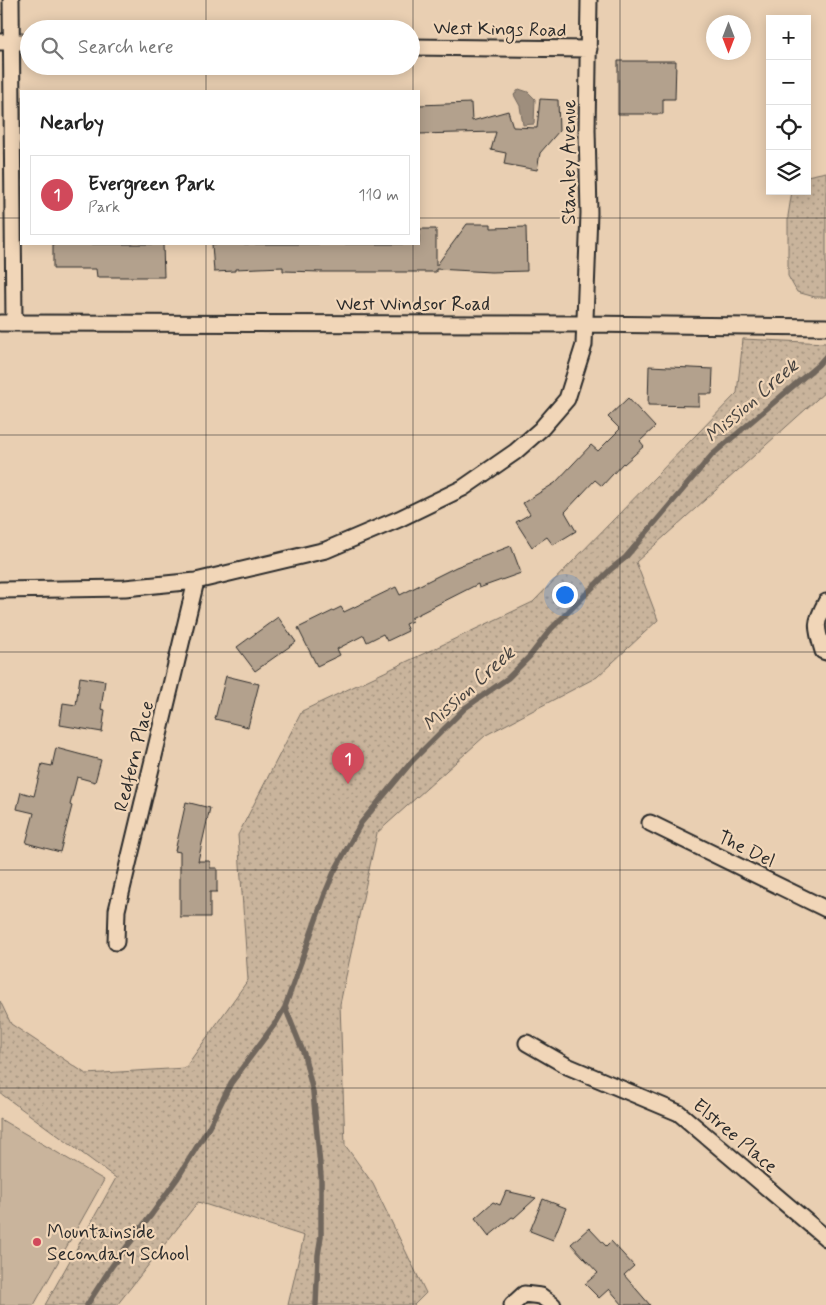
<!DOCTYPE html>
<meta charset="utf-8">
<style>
body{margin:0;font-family:Mynerve,sans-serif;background:#f2f2f2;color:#222}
.controls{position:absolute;right:15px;top:15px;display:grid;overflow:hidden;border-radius:0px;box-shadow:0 2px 12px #0003}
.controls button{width:45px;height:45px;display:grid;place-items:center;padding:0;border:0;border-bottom:1px solid #e0e0e0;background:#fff;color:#222;font:25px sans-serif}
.compass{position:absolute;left:706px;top:15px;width:45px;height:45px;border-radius:50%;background:#fff;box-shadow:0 2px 12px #0003;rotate:180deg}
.you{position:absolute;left:564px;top:594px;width:18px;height:18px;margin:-12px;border:4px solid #fff;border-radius:50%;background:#1a73e8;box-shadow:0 0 0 8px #1a73e833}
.badge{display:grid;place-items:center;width:32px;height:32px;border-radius:50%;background:#d1495b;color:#fff;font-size:16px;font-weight:700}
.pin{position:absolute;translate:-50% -41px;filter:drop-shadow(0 1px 2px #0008)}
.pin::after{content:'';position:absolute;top:26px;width:18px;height:15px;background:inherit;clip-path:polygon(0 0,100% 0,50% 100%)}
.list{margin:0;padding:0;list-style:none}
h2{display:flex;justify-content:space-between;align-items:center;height:65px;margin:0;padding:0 20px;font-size:21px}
h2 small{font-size:16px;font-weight:400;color:#767676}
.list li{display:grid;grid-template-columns:32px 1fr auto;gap:15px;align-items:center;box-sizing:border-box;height:80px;margin:0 10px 10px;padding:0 10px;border:1px solid #e0e0e0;border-radius:0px}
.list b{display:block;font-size:19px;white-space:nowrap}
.list p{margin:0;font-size:16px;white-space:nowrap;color:#767676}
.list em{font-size:16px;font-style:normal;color:#767676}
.icon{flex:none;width:28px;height:28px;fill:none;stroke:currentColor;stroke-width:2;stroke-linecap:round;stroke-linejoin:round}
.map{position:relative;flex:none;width:826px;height:1305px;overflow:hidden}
.search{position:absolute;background:#fff;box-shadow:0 2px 12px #0003;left:20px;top:20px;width:400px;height:55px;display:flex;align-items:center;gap:12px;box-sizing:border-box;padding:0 18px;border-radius:28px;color:#767676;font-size:19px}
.panel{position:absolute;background:#fff;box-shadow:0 2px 12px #0003;left:20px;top:90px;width:400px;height:155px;border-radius:0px}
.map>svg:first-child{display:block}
.park{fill:url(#park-dots);stroke:#7a7064}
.pitch{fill:#c9b49c;stroke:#7a7064}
.water{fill:#9e8e7d;stroke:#70665c}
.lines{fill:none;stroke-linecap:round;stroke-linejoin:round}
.stream{stroke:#70665c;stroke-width:5.5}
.building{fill:#b3a18d;stroke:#2b2b2b}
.minor-casing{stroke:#2b2b2b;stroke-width:19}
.minor{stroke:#f1d6b8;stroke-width:15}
.grid{fill:none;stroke:#2b2b2b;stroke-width:1;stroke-opacity:0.55}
.poi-dot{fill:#d1495b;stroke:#f1d6b8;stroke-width:2}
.labels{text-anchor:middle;stroke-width:4.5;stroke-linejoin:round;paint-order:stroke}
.street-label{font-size:19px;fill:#2b2b2b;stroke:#f1d6b8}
.poi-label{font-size:19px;fill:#2b2b2b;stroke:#f1d6b8;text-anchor:start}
.water-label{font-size:20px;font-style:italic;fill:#484440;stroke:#f1d6b8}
</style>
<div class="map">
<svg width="826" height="1305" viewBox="0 0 826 1305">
<defs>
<pattern id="park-dots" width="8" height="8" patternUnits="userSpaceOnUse" patternTransform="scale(1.25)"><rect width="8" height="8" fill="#c9b49c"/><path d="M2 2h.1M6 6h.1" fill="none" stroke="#a3937f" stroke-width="1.8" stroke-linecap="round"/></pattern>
</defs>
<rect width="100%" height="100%" fill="#e9cfb2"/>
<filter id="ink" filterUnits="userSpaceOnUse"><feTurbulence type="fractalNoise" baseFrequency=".02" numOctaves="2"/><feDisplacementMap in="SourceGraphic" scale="10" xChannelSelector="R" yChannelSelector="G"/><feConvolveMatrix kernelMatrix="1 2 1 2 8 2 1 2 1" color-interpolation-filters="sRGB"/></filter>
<g filter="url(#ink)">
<!-- park -->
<path class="park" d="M 826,172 L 826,297 L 815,297 L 797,292 L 788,276 L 788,216 L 792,191 L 807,191 L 807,176 Z
M 743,339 L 826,343 L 826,391 L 636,562 L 658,620 L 597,677 L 486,735 L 377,833 L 340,1004 L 345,1145 L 373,1184 L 426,1293 L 414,1305 L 288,1305 L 304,1236 L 198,1202 L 117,1305 L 45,1305 L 116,1178 L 0,1093 L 0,1001 L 11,1024 L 86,1074 L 185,1068 L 248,980 L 238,835 L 302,711 L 533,602 L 737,393 Z"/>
<!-- pitch -->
<path class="pitch" d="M 0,1119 L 104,1180 L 34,1305 L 0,1305 Z"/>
<!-- water -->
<path class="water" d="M 519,89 L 528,92 L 535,99 L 534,124 L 523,125 L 520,106 L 514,95 Z"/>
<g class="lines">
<!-- stream -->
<path class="stream" d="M 285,1007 L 304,1054 L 313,1092 L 321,1176 L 321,1236 L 318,1255 L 316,1305
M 87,1305 L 112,1266 L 152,1214 L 177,1179 L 209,1127 L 231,1083 L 277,1021 L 285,1007 L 326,891 L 334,872 L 361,823 L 413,760 L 465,708 L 508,678 L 530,656 L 551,629 L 611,569 L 625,558 L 712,455 L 818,365 L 826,356"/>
</g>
<!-- building -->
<path class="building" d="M 618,61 L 676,61 L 675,99 L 663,99 L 663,114 L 618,114 Z
M 540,99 L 558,100 L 559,131 L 540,153 L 537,170 L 504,164 L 506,153 L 491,150 L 496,132 L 419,134 L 419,105 L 471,103 L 472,121 L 508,111 L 513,127 L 537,128 Z
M 467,224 L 491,224 L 491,228 L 526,227 L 527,271 L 491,272 L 436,269 L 436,272 L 321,272 L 283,271 L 283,267 L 235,269 L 235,271 L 214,272 L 212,244 L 419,244 L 419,229 L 436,229 L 436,266 Z
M 53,244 L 163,244 L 164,277 L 97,277 L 96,269 L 53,269 Z
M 649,366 L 713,369 L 712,394 L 699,394 L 699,406 L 648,405 Z
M 628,398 L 655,427 L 640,441 L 644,446 L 624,464 L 623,463 L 602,486 L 595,480 L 565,512 L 576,531 L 553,545 L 547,537 L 532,547 L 516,522 L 530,514 L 523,503 L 555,483 L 591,445 L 598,451 L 620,429 L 608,417 Z
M 511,546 L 521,573 L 479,588 L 478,584 L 411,618 L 412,621 L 405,624 L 408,631 L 387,641 L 383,634 L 367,642 L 364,635 L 337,649 L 340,655 L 317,666 L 298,628 L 341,607 L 344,612 L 396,587 L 400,595 L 456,567 Z
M 278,617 L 296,642 L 255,671 L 237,647 Z
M 226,676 L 259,684 L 248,727 L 215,719 Z
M 80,677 L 105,681 L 101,709 L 105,710 L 102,732 L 60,725 L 63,703 L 76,705 Z
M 56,748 L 101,760 L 95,782 L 77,777 L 70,805 L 72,806 L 60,852 L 26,843 L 34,813 L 17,809 L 21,792 L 34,796 L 42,764 L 52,766 Z
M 186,802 L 210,808 L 198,861 L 210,861 L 210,868 L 217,868 L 217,892 L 210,892 L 210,917 L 180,917 L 180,852 L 175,851 Z
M 506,1191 L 536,1198 L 514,1218 L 512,1217 L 489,1236 L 475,1218 L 493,1202 L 500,1205 Z
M 543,1199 L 566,1208 L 553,1240 L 530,1231 Z
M 589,1228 L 606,1246 L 611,1241 L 634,1266 L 624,1275 L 650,1305 L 623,1305 L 609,1289 L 599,1298 L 585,1284 L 598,1273 L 571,1244 Z"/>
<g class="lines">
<!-- minor casing -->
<g class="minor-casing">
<path id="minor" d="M 11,0 L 14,322
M 0,42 L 29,42
M 411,47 L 589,49
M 0,323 L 585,324 L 826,327
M 0,590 L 125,588 L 196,581 L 326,550 L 399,519 L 463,488 L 515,452 L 541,429 L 567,399 L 584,345 L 589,213 L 587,130 L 589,0
M 826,602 C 814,624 816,627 823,651 L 826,652
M 650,823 L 826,909
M 116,942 L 117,910 L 196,581
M 527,1043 L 567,1066 L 679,1113 L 826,1238
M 512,1305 L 524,1294 L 541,1296 L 553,1305"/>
</g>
<!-- minor -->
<use href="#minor" class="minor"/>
</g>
</g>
<!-- grid -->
<path class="grid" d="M 206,0 L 206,29M 413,0 L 413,91M 620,0 L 620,1305M 206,66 L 206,91M 0,218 L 21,218M 419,218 L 826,218M 206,244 L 206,1305M 413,244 L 413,1305M 0,435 L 826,435M 0,652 L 826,652M 0,870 L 826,870M 0,1088 L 826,1088"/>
<!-- markers -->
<circle class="poi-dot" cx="37" cy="1242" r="5"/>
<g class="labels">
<!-- street labels -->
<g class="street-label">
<text transform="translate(500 28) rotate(1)" y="7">West Kings Road</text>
<text transform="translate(568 162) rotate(-90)" y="7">Stanley Avenue</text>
<text x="413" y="310">West Windsor Road</text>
<text transform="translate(133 756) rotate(-76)" y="7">Redfern Place</text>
<text transform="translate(747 848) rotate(26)" y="7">The Del</text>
<text transform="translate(736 1135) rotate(40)" y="7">Elstree Place</text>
</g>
<!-- poi labels -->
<g class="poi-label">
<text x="47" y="1238">Mountainside<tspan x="47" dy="22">Secondary School</tspan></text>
</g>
<!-- water labels -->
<g class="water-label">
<text transform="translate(751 400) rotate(-41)" y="7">Mission Creek</text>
<text transform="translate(468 688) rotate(-42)" y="7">Mission Creek</text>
</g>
</g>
</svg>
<div class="controls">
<button>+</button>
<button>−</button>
<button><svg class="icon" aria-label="locate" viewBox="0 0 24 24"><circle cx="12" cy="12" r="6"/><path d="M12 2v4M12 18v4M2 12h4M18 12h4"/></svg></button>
<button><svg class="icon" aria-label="layers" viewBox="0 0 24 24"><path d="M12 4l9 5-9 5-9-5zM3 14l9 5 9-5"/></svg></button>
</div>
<svg class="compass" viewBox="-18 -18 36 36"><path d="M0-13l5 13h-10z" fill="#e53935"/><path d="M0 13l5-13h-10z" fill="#767676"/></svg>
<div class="you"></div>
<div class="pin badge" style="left:348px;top:784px">1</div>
<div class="search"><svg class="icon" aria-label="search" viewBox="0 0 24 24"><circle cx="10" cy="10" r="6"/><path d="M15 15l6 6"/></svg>Search here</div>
<section class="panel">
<h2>Nearby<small></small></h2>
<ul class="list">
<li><span class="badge">1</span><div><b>Evergreen Park</b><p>Park</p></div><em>110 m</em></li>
</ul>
</section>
</div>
